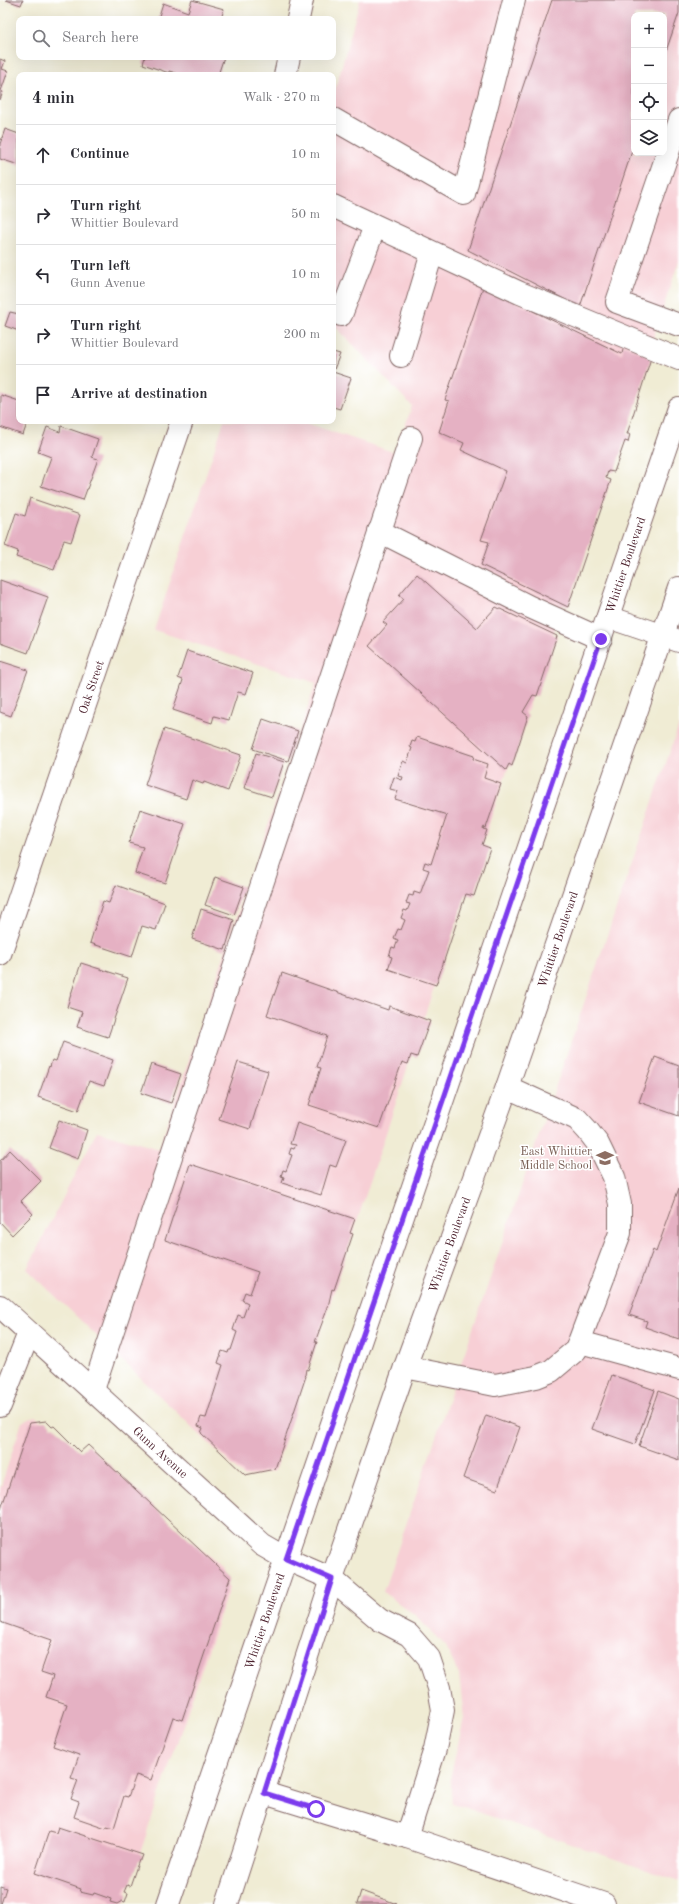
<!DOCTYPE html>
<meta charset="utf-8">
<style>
body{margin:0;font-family:"Old Standard TT",serif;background:#f2f2f3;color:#2b2b33}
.controls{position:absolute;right:12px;top:12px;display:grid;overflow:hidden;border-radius:8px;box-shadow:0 4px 16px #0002}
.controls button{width:36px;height:36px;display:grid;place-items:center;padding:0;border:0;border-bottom:1px solid #e1e1e2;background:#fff;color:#2b2b33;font:20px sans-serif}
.stop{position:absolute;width:12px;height:12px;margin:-9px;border:3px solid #7c3aed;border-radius:50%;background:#fff}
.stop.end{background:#7c3aed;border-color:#fff;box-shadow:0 1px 4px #0008}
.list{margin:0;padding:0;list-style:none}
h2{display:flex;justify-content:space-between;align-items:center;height:52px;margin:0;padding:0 16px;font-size:17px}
h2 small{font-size:13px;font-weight:400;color:#7c7c81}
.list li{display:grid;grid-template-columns:26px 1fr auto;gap:12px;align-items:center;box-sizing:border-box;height:60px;padding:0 16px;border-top:1px solid #e1e1e2}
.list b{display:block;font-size:15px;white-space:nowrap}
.list p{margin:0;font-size:13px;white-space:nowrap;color:#7c7c81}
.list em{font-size:13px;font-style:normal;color:#7c7c81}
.icon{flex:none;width:22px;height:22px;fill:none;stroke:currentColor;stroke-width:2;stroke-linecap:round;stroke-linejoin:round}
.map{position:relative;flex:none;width:679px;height:1904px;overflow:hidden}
.search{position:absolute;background:#fff;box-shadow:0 4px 16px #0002;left:16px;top:16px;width:320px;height:44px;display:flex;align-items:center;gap:10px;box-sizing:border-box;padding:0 14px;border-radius:8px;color:#7c7c81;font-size:15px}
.panel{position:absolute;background:#fff;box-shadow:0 4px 16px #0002;left:16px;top:72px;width:320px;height:352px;border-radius:8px}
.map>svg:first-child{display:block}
.built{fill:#f7cfd5;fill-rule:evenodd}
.building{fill:#e5b1c3}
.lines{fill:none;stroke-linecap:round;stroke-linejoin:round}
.minor-casing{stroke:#846766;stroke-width:24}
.major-casing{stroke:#846766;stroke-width:24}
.minor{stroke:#fff;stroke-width:22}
.major{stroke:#fff;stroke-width:22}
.route{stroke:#7c3aed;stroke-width:5}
.labels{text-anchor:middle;stroke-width:3;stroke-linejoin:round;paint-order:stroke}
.street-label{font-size:12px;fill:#4a1f2b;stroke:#fff}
.education-label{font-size:12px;fill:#785e54;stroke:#fff;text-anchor:end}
</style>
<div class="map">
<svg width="679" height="1904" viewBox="0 0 679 1904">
<rect width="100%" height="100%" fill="#fff"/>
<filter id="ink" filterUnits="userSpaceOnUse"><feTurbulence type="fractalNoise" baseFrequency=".025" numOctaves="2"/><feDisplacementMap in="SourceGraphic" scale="8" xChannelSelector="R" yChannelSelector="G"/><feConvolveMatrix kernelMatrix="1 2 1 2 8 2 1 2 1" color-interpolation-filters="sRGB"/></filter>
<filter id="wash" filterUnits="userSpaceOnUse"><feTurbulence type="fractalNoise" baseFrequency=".012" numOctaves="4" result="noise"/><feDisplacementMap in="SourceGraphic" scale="16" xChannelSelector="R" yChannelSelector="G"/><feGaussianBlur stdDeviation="0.9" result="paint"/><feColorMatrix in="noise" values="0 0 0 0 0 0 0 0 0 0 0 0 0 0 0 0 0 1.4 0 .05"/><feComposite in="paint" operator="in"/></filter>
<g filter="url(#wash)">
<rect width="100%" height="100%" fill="#f0ecd4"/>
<!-- built -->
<path class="built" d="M 360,0 L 679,0 L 679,261 L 430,999 L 275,1471 L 244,1477 L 27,1269 L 97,1131 L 159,1149 L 316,683 L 154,630 L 224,421 L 300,421 L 396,453 L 412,406 L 333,324 L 333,98 ZM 634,15 L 664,15 L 664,153 L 634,153 Z
M 679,725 L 679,1881 L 452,1803 L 450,1779 L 464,1718 L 459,1675 L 446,1647 L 415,1615 L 383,1592 Z
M 35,1416 L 222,1566 L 229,1588 L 123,1904 L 0,1904 L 0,1489 L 22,1422 Z"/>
<g id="blocks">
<!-- building -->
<path class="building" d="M 6,0 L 23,0 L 21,5 Z
M 192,0 L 224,9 L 221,19 L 158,19 L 163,3 L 188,12 Z
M 552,0 L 679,0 L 679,13 L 664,57 L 664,15 L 634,15 L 634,145 L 580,307 L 468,250 Z
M 145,57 L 224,57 L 218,75 L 182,75 L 169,71 L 169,73 L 143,64 Z
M 0,59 L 5,61 L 2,69 L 8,71 L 1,91 L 3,92 L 0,100 Z
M 5,129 L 19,134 L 19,165 L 0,159 L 0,144 Z
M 483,287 L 622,354 L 624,345 L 651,358 L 627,434 L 630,434 L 628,442 L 625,441 L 614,472 L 608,471 L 606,478 L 611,480 L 568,607 L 481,565 L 489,542 L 481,540 L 506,471 L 461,450 L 464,443 L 439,432 L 449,401 L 445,400 Z
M 10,312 L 19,314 L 19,331 L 5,326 Z
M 333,352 L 340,354 L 333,372 L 351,378 L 340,409 L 333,407 Z
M 1,395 L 19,401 L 19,421 L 28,421 L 23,435 L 0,427 Z
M 61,426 L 98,439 L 92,457 L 98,459 L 83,500 L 41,486 L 51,457 L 38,452 L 47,427 L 60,432 Z
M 30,498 L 80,515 L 71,542 L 64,540 L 54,570 L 16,557 L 18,551 L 5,546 L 16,513 L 25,516 Z
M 417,574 L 477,628 L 496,607 L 557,636 L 537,696 L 533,695 L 523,712 L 528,716 L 512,766 L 509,764 L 506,770 L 369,646 L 387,625 L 383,622 L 404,599 L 399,595 Z
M 0,580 L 48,597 L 28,653 L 0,643 Z
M 187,651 L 253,673 L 246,694 L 238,692 L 229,720 L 214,716 L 212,723 L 173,710 L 183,680 L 178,678 Z
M 0,661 L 28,670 L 11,716 L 0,712 Z
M 263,719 L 298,731 L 288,761 L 253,749 Z
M 164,729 L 241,755 L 228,791 L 204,782 L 203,784 L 192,780 L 186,799 L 145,785 Z
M 417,737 L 474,756 L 473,759 L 488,764 L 484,778 L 501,784 L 486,828 L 484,827 L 483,829 L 487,830 L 482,845 L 490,848 L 474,896 L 466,894 L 436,985 L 388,969 L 392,957 L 389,956 L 392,947 L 395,948 L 398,940 L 394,938 L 398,929 L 401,930 L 405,920 L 401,918 L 404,910 L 407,911 L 410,904 L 406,903 L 409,895 L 413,896 L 414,892 L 420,894 L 429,870 L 423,868 L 425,862 L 431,864 L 447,815 L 395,799 L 398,791 L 390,789 L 394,777 L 402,780 L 403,777 L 398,776 L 403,761 L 407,763 L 412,748 L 410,747 L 412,741 L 415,742 Z
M 256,753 L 284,762 L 272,797 L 244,788 Z
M 140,809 L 185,824 L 165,883 L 135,873 L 143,847 L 129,843 Z
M 215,877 L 244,887 L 234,915 L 205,905 Z
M 116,885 L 165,903 L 156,930 L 142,926 L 132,957 L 90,943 L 103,901 L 109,903 Z
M 201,909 L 234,920 L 225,950 L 192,939 Z
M 81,963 L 128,978 L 108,1037 L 77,1027 L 82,1012 L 67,1007 Z
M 282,973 L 388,1010 L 389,1006 L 430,1021 L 417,1057 L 411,1055 L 408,1064 L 402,1062 L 379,1128 L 309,1105 L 321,1068 L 317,1067 L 327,1036 L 267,1015 Z
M 63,1042 L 113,1060 L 104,1086 L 89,1081 L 78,1111 L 38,1097 L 49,1066 L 50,1067 L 52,1060 L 56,1061 Z
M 655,1057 L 679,1066 L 679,1116 L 639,1102 Z
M 238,1062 L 268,1071 L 250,1129 L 219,1119 Z
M 151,1064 L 181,1074 L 171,1103 L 141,1093 Z
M 59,1120 L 87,1130 L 78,1159 L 49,1148 Z
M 297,1123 L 346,1140 L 336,1167 L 330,1165 L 321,1195 L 282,1183 L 284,1177 L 281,1176 L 283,1170 L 286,1171 L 292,1155 L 289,1154 L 291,1148 L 294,1149 L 296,1145 L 290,1144 Z
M 10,1150 L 41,1181 L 21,1201 L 33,1214 L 12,1235 L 0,1222 L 0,1161 Z
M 190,1164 L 355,1219 L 350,1233 L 353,1234 L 334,1290 L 332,1289 L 328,1307 L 315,1342 L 317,1342 L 308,1370 L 306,1369 L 305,1375 L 306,1376 L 275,1469 L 245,1475 L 201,1433 L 203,1428 L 198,1426 L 201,1417 L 206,1418 L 223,1365 L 218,1363 L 222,1351 L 228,1353 L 229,1350 L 231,1350 L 237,1332 L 233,1330 L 238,1315 L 243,1317 L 248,1303 L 242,1300 L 245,1292 L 250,1294 L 258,1272 L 165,1240 Z
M 679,1188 L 679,1339 L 645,1327 L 647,1321 L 629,1315 L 653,1250 L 656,1252 Z
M 612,1375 L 655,1390 L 635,1444 L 592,1429 Z
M 658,1391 L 679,1399 L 679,1460 L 639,1446 Z
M 486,1415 L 520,1427 L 497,1490 L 463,1478 Z
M 46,1421 L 52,1427 L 54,1426 L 80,1452 L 88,1445 L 230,1578 L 182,1720 L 173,1717 L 151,1780 L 136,1775 L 128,1797 L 124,1796 L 114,1828 L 107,1826 L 106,1828 L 74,1817 L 79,1802 L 71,1799 L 78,1780 L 71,1778 L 79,1755 L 53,1746 L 67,1704 L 46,1697 L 53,1676 L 41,1672 L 52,1640 L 0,1622 L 0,1512 L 30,1423 Z
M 58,1827 L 143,1855 L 141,1860 L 139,1860 L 130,1886 L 127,1885 L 124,1892 L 128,1893 L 125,1902 L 122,1901 L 117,1904 L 110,1902 L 111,1899 L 94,1893 L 93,1895 L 80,1892 L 81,1889 L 35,1873 L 49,1831 L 56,1833 Z
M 0,1886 L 6,1888 L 1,1904 L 0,1904 Z
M 361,1891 L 397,1904 L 357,1904 Z"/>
</g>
</g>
<g filter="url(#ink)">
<use href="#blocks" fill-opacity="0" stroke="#846766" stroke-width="1"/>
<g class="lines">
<!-- minor casing -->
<g class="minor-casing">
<g id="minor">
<path d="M 298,19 L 302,0"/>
<path d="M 285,75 L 289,57"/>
<path d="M 333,119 L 464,194 L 514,0"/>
<path d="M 679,120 L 617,302 L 679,325"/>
<path d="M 333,206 L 520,293 L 679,359"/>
<path d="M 341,315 L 375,226"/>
<path d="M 401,356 L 432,253"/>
<path d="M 379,531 L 530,607 L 601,639"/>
<path d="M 608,617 L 679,641"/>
<path id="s1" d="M 0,954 L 182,421"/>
<path id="s2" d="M 0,1306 L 262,1545 L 286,1559 L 332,1579 L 380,1620 L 409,1635 L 429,1658 L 439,1688 L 443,1710 L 435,1749 L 407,1837 L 604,1904"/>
<path d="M 580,1342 L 679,1369"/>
<path d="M 405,1367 L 495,1385 L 536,1377 L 551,1371 L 576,1350 L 620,1233 L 620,1204 L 614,1177 L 598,1144 L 588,1131 L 577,1119 L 507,1087"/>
<path d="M 93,1390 L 411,438"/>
<path d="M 0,1406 L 29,1333"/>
<path d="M 264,1793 L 407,1837"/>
</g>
</g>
<!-- major casing -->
<g class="major-casing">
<g id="major">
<path id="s3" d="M 168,1904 L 679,408"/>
<path id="s4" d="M 227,1904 L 332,1579 L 405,1367 L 507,1087 L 679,588"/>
</g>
</g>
<!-- minor -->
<use href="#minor" class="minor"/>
<!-- major -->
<use href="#major" class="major"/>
</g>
</g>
<g class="lines" filter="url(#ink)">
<!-- route -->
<path class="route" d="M 316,1809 L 264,1793 L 332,1579 L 286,1559 L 601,639"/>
</g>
<!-- icons -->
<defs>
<g id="school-bare" transform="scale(1.38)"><path d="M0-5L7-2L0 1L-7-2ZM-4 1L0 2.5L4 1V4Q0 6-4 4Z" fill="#8d6e63" stroke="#fff" stroke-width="2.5" paint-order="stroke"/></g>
</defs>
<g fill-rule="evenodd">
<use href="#school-bare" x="605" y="1158"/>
</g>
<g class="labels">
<!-- street labels -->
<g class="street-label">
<text dy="4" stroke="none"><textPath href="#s3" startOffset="1415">Whittier Boulevard</textPath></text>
<text dy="4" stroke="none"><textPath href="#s1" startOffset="282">Oak Street</textPath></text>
<text dy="4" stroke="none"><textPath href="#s4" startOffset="1020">Whittier Boulevard</textPath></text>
<text dy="4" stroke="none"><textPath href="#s4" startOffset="696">Whittier Boulevard</textPath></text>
<text dy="4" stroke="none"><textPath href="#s2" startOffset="217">Gunn Avenue</textPath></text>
<text dy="4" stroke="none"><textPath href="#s3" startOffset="299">Whittier Boulevard</textPath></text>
</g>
<!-- education labels -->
<g class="education-label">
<text x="592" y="1155">East Whittier<tspan x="592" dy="14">Middle School</tspan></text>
</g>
</g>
</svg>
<div class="controls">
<button>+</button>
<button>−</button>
<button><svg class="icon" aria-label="locate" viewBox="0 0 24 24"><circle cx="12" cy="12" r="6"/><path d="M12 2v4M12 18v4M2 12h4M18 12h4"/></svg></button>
<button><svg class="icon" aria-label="layers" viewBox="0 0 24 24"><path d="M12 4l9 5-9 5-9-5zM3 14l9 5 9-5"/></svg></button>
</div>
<div class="stop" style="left:316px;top:1809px"></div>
<div class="stop end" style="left:601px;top:639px"></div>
<div class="search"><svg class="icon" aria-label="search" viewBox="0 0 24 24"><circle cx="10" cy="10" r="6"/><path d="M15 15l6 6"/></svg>Search here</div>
<section class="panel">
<h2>4 min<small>Walk · 270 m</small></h2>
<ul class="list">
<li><svg class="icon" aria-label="ahead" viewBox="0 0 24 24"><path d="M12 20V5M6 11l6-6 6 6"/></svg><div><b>Continue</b></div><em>10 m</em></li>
<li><svg class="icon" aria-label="right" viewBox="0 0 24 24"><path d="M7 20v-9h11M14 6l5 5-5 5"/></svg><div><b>Turn right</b><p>Whittier Boulevard</p></div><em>50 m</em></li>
<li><svg class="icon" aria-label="left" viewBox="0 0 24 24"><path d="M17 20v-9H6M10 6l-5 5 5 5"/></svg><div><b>Turn left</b><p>Gunn Avenue</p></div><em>10 m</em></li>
<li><svg class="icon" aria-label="right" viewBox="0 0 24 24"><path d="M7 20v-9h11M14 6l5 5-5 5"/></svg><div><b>Turn right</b><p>Whittier Boulevard</p></div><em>200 m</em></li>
<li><svg class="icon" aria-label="arrive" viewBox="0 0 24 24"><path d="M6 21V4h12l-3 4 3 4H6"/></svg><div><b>Arrive at destination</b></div></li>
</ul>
</section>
</div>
